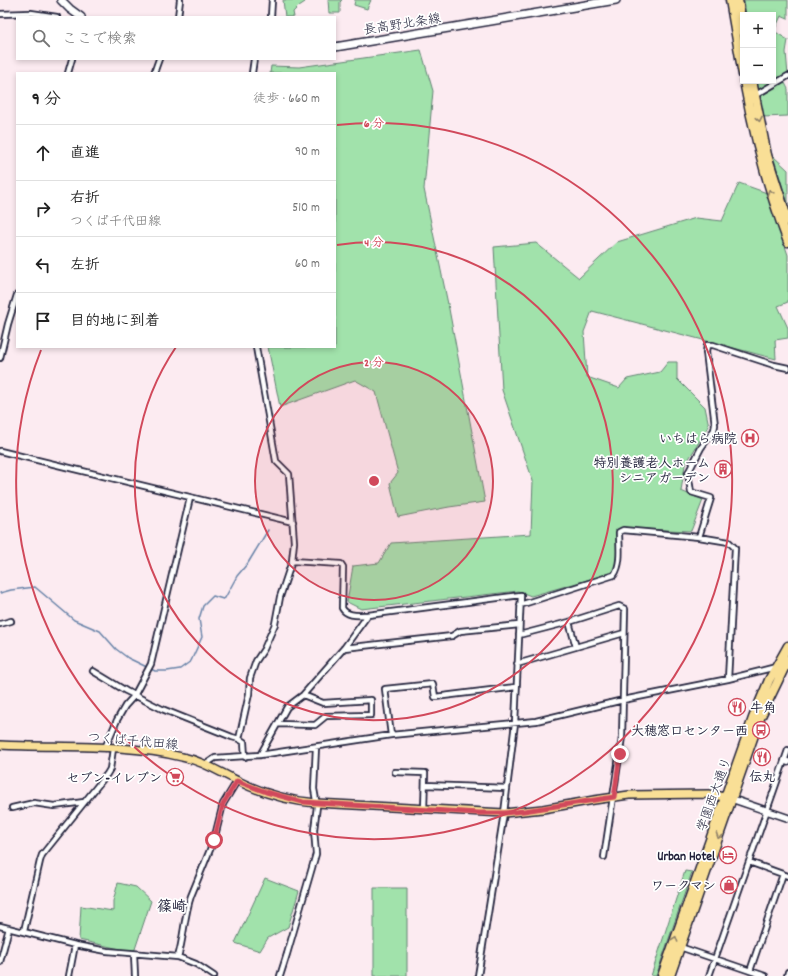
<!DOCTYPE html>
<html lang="ja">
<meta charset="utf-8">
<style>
body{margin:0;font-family:Dekko,"Klee One",sans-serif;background:#f2f2f2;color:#222}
.controls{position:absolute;right:12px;top:12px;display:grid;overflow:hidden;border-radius:0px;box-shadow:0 2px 6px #0003}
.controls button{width:36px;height:36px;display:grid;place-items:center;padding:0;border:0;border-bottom:1px solid #e0e0e0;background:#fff;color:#222;font:20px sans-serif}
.stop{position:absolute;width:12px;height:12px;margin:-9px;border:3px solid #d1495b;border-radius:50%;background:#fff}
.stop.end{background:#d1495b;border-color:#fff;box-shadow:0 1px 4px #0008}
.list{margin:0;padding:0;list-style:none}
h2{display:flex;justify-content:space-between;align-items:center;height:52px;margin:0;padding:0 16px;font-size:17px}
h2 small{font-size:13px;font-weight:400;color:#767676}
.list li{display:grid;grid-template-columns:26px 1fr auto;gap:12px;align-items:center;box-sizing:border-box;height:56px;padding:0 16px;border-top:1px solid #e0e0e0}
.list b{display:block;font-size:15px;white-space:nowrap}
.list p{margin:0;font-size:13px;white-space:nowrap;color:#767676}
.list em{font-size:13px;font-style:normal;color:#767676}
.icon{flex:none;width:22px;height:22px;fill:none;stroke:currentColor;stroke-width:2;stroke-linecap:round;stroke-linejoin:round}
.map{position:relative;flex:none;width:788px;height:976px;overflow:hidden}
.search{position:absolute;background:#fff;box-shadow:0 2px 6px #0003;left:16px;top:16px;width:320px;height:44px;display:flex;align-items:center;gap:10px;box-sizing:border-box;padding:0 14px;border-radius:0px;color:#767676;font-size:15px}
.panel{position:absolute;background:#fff;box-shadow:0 2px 6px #0003;left:16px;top:72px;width:320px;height:276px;border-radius:0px}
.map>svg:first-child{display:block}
.green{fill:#a1e2ab;stroke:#628273}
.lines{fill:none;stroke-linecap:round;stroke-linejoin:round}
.stream{stroke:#6883a8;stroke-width:1.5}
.minor-casing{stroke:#22223b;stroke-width:8}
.tertiary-casing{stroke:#22223b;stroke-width:9}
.secondary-casing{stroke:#22223b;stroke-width:10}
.primary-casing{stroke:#22223b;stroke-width:10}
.trunk-casing{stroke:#22223b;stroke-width:11}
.minor{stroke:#fff;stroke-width:4.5}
.tertiary{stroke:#fff;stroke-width:6}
.secondary{stroke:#fff;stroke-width:7}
.primary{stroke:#f9df96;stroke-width:7}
.trunk{stroke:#f9df96;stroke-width:8}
.oneway{stroke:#8e8068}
.route{stroke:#d1495b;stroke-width:5}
.ring{fill:none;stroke:#d1495b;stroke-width:2}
.labels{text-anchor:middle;stroke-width:3.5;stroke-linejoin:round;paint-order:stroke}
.street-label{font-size:13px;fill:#22223b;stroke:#fff}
.poi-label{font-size:13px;font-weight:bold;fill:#22223b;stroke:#fff;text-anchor:end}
.quarter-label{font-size:15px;font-weight:bold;fill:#22223b;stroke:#fff}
.centre{fill:#d1495b;stroke:#fff;stroke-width:2}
.ring-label{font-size:12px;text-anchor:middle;font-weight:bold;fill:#d1495b;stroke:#fff;stroke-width:3.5;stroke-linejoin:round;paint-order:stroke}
</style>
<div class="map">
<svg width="788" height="976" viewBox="0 0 788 976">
<rect width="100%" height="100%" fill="#fcebf1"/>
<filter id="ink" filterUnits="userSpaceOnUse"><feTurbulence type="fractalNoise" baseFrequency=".025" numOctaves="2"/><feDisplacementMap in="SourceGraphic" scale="8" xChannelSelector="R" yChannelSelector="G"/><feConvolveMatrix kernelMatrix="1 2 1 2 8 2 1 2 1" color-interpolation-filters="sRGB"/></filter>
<g filter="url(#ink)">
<!-- green -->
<path class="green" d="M 283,0 L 304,0 L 305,2 L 299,6 L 293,12 L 294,17 L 285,17 Z
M 328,0 L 342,0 L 340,2 L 340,13 L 329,13 Z
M 355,0 L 371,0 L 367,9 L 354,5 Z
M 744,0 L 788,0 L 788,19 L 781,16 L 774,31 L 788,40 L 786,52 L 788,75 L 759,92 L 757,81 L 773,81 L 773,15 L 746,15 Z
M 421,50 L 433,91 L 424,189 L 449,309 L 485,502 L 449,507 L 398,517 L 390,483 L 398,473 L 376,392 L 355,380 L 280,407 L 268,347 L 335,347 L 335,73 L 270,73 L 271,66 L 299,67 Z
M 784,81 L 788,89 L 788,116 L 763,117 L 760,95 Z
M 773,156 L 788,170 L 788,204 Z
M 739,183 L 767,193 L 788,255 L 788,302 L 778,306 L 788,328 L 788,338 L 775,340 L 776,359 L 592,311 L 584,332 L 587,377 L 619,388 L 627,379 L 660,372 L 668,362 L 677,362 L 677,379 L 705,407 L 709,426 L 685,465 L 681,491 L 703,500 L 691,531 L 620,528 L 615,572 L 531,596 L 518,591 L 361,609 L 347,602 L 353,566 L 379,563 L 391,543 L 531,534 L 533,481 L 502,390 L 494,247 L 536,243 L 579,278 L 617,242 L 696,218 L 722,221 Z
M 685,871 L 692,872 L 656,976 L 651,976 Z
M 265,878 L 299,891 L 288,927 L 268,938 L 260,951 L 235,943 Z
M 118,883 L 136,887 L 151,901 L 134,952 L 79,940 L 81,906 L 113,911 L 113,901 Z
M 374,888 L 407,888 L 407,976 L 374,976 Z"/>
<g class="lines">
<!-- stream -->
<path class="stream" d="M 0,593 L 11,590 L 35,587 L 74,620 L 100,631 L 116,649 L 128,658 L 155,671 L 167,671 L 180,669 L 191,661 L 202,637 L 199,619 L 203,606 L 213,596 L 223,599 L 225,598 L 237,576 L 248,563 L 268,530"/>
<!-- minor casing -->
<g class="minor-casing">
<path id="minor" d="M 0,14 L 31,13 L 57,17
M 178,17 L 180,0
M 271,17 L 272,0
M 68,73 L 72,59
M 154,73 L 159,59
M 252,73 L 254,59
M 754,96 L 788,76
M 0,358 L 8,324 L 17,295
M 0,451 L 293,522
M 699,537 L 711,498 L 691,492 L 688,473 L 701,448 L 714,430 L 715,425 L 706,352 L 707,345 L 713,345 L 774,365 L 788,368
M 292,561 L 341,564 L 343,567 L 342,608 C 347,617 359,615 368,615 L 521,595 L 515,723 L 504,813 L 478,976
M 520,605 L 614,575 C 622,564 619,545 619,532 L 623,530 L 699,537 L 729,542 L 735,548 L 728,679
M 569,622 L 576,647
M 0,624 L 11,621
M 519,635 L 569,622 L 619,606 L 625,609 L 622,737 L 604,857
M 344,648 L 452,636 L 460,631 L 519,625
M 517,664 L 624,633
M 93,671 L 126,691 L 162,709 L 232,737 L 239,739 L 244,742 L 245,757
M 278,724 L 315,725 L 326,716 L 371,715 L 371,700 L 323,703 L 303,695
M 391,735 L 385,689 L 433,684 L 435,697 L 516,687
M 239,739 L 249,694 L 250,678 L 256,661 L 264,649 L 275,624 L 280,597 L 292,561 L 294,542 L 289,474 L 276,461 L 256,347
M 105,748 L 117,720 L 125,706 L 134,696 L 151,664 L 190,498
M 260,755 L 287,707 L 303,695 L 344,648 L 368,615
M 206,764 L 215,758 L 260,755 L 391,735 L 536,721 L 623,700 L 728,679 L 776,667
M 395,772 L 425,773 L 424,810
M 425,785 L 507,788
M 12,808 L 34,803 L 54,806 L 84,802
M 749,862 L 788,876
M 0,926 L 75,945 L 107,951 L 178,957 L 196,964 L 214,976
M 24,931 L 40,861 L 42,855 L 107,774 L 110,769 L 113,749
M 680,947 L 765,976
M 134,954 L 135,976
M 178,957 C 184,937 184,916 191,896 L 214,840 L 223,804 L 237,781
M 0,962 L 9,928
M 750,971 L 783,874
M 69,976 L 75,945
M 280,976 L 287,954 L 316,854 L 314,830 L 317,806 L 314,789 L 316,747
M 709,976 L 788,750
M 787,976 L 788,972"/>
</g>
<!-- tertiary casing -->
<g class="tertiary-casing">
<path id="tertiary" d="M 785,761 L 788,762
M 732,799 L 788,818"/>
</g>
<!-- secondary casing -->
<g class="secondary-casing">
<path id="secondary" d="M 61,0 L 70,9 L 81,17
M 335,47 L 616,0"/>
</g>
<!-- primary casing -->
<g class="primary-casing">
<path id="primary" d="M 0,745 C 59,748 125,743 182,757 C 203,761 219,772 238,781 C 262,793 289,801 316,803 L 504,813 L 543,809 L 594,800 L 629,795 L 708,794 L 730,798"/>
</g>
<!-- trunk casing -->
<g class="trunk-casing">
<path id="trunk" d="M 730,0 L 743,75
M 738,0 L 743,31
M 744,81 C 754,136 768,189 788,242
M 752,81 L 767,155 L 788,221
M 662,976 L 753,718 L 769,680 L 788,646
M 670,976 L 760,718 L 788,660"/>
</g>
<!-- minor -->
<use href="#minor" class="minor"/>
<!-- tertiary -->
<use href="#tertiary" class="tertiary"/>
<!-- secondary -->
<use href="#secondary" class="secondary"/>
<!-- primary -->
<use href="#primary" class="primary"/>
<!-- trunk -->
<use href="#trunk" class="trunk"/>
</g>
<!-- one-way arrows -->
<defs><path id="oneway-chevron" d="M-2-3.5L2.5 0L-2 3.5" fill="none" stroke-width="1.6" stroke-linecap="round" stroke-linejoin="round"/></defs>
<g class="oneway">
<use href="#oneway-chevron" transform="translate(759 119) rotate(79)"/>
<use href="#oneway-chevron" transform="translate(770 192) rotate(-108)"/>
<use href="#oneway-chevron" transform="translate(719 836) rotate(110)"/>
<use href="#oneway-chevron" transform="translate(675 939) rotate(-71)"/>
</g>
</g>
<g class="lines" filter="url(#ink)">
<!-- route -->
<path class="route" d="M 214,840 L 223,804 L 237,781 L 266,792 L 303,802 L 479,813 L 504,813 L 524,811 L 614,797 L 620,754"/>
</g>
<!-- distance rings -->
<circle cx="374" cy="481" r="119" fill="#d1495b" fill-opacity=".12"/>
<g class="ring">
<circle cx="374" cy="481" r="119"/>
<path d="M337 245A239 239 0 1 1 176 347"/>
<path d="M337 125A358 358 0 1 1 41 350"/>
</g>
<!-- icons -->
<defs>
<g id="hospital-ring" transform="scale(0.9)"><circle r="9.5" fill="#fff" stroke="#d1495b" stroke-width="1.5"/><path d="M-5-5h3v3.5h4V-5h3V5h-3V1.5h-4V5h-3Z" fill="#d1495b"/></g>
<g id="building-ring" transform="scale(0.9)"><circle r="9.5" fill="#fff" stroke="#d1495b" stroke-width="1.5"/><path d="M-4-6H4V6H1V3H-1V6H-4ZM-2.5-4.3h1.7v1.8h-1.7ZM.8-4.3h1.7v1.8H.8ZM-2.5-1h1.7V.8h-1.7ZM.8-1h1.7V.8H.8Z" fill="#d1495b"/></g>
<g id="restaurant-ring" transform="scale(0.9)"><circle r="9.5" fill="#fff" stroke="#d1495b" stroke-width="1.5"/><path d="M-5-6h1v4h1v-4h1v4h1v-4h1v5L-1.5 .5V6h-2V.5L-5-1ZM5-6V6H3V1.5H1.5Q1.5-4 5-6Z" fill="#d1495b"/></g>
<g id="bus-ring" transform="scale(0.9)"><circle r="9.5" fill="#fff" stroke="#d1495b" stroke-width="1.5"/><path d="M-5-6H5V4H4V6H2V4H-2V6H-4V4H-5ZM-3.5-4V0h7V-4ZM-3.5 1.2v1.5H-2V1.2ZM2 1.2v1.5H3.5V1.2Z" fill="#d1495b"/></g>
<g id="supermarket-ring" transform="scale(0.9)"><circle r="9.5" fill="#fff" stroke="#d1495b" stroke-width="1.5"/><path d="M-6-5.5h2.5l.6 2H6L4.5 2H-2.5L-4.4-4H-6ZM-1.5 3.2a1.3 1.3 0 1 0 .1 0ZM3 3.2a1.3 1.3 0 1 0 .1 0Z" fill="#d1495b"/></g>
<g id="hotel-ring" transform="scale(0.9)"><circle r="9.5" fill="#fff" stroke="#d1495b" stroke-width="1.5"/><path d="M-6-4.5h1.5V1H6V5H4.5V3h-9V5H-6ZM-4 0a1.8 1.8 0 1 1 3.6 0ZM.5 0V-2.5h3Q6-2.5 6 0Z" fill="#d1495b"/></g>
<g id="shop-ring" transform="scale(0.9)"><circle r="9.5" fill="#fff" stroke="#d1495b" stroke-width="1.5"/><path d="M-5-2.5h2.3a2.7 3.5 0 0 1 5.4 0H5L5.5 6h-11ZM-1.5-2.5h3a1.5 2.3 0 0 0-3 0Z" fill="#d1495b"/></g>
</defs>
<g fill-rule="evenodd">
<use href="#hospital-ring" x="750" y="438"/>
<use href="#building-ring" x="723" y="469"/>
<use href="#restaurant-ring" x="737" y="707"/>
<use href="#bus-ring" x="761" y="730"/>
<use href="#restaurant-ring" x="762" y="757"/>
<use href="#supermarket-ring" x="175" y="777"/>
<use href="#hotel-ring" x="728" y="855"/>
<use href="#shop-ring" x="729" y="885"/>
</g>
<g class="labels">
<!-- street labels -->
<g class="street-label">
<text transform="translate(402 23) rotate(-9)" y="5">長高野北条線</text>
<text transform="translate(133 740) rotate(5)" y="5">つくば千代田線</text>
<text transform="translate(713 794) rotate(-70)" y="5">学園西大通り</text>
</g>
<!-- poi labels -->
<g class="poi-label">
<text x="737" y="443">いちはら病院</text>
<text x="710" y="467">特別養護老人ホーム<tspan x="710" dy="15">シニアガーデン</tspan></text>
<text x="750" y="712" text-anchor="start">牛角</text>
<text x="748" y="735">大穂窓口センター西</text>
<text x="762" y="781" text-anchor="middle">伝丸</text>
<text x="162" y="782">セブン-イレブン</text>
<text x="715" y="860">Urban Hotel</text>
<text x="716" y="890">ワークマン</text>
</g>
<!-- quarter labels -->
<g class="quarter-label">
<text x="172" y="911">篠崎</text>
</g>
</g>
<circle cx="374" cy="481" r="6" class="centre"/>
<g class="ring-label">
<text x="374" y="127">6 分</text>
<text x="374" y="246">4 分</text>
<text x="374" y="366">2 分</text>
</g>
</svg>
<div class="controls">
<button>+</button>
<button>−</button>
</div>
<div class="stop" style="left:214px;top:840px"></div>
<div class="stop end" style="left:620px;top:754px"></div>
<div class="search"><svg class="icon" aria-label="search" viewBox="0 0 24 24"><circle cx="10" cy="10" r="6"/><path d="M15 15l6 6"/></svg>ここで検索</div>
<section class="panel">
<h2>9 分<small>徒歩 · 660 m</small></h2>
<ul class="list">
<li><svg class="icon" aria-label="ahead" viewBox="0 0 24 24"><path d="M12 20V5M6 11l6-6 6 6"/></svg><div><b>直進</b></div><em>90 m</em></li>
<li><svg class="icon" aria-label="right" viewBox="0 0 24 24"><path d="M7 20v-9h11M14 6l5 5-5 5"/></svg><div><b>右折</b><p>つくば千代田線</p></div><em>510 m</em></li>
<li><svg class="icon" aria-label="left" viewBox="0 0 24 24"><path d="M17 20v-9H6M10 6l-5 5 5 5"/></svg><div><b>左折</b></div><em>60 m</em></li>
<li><svg class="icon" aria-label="arrive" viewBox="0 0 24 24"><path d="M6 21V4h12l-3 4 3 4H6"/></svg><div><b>目的地に到着</b></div></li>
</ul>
</section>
</div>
